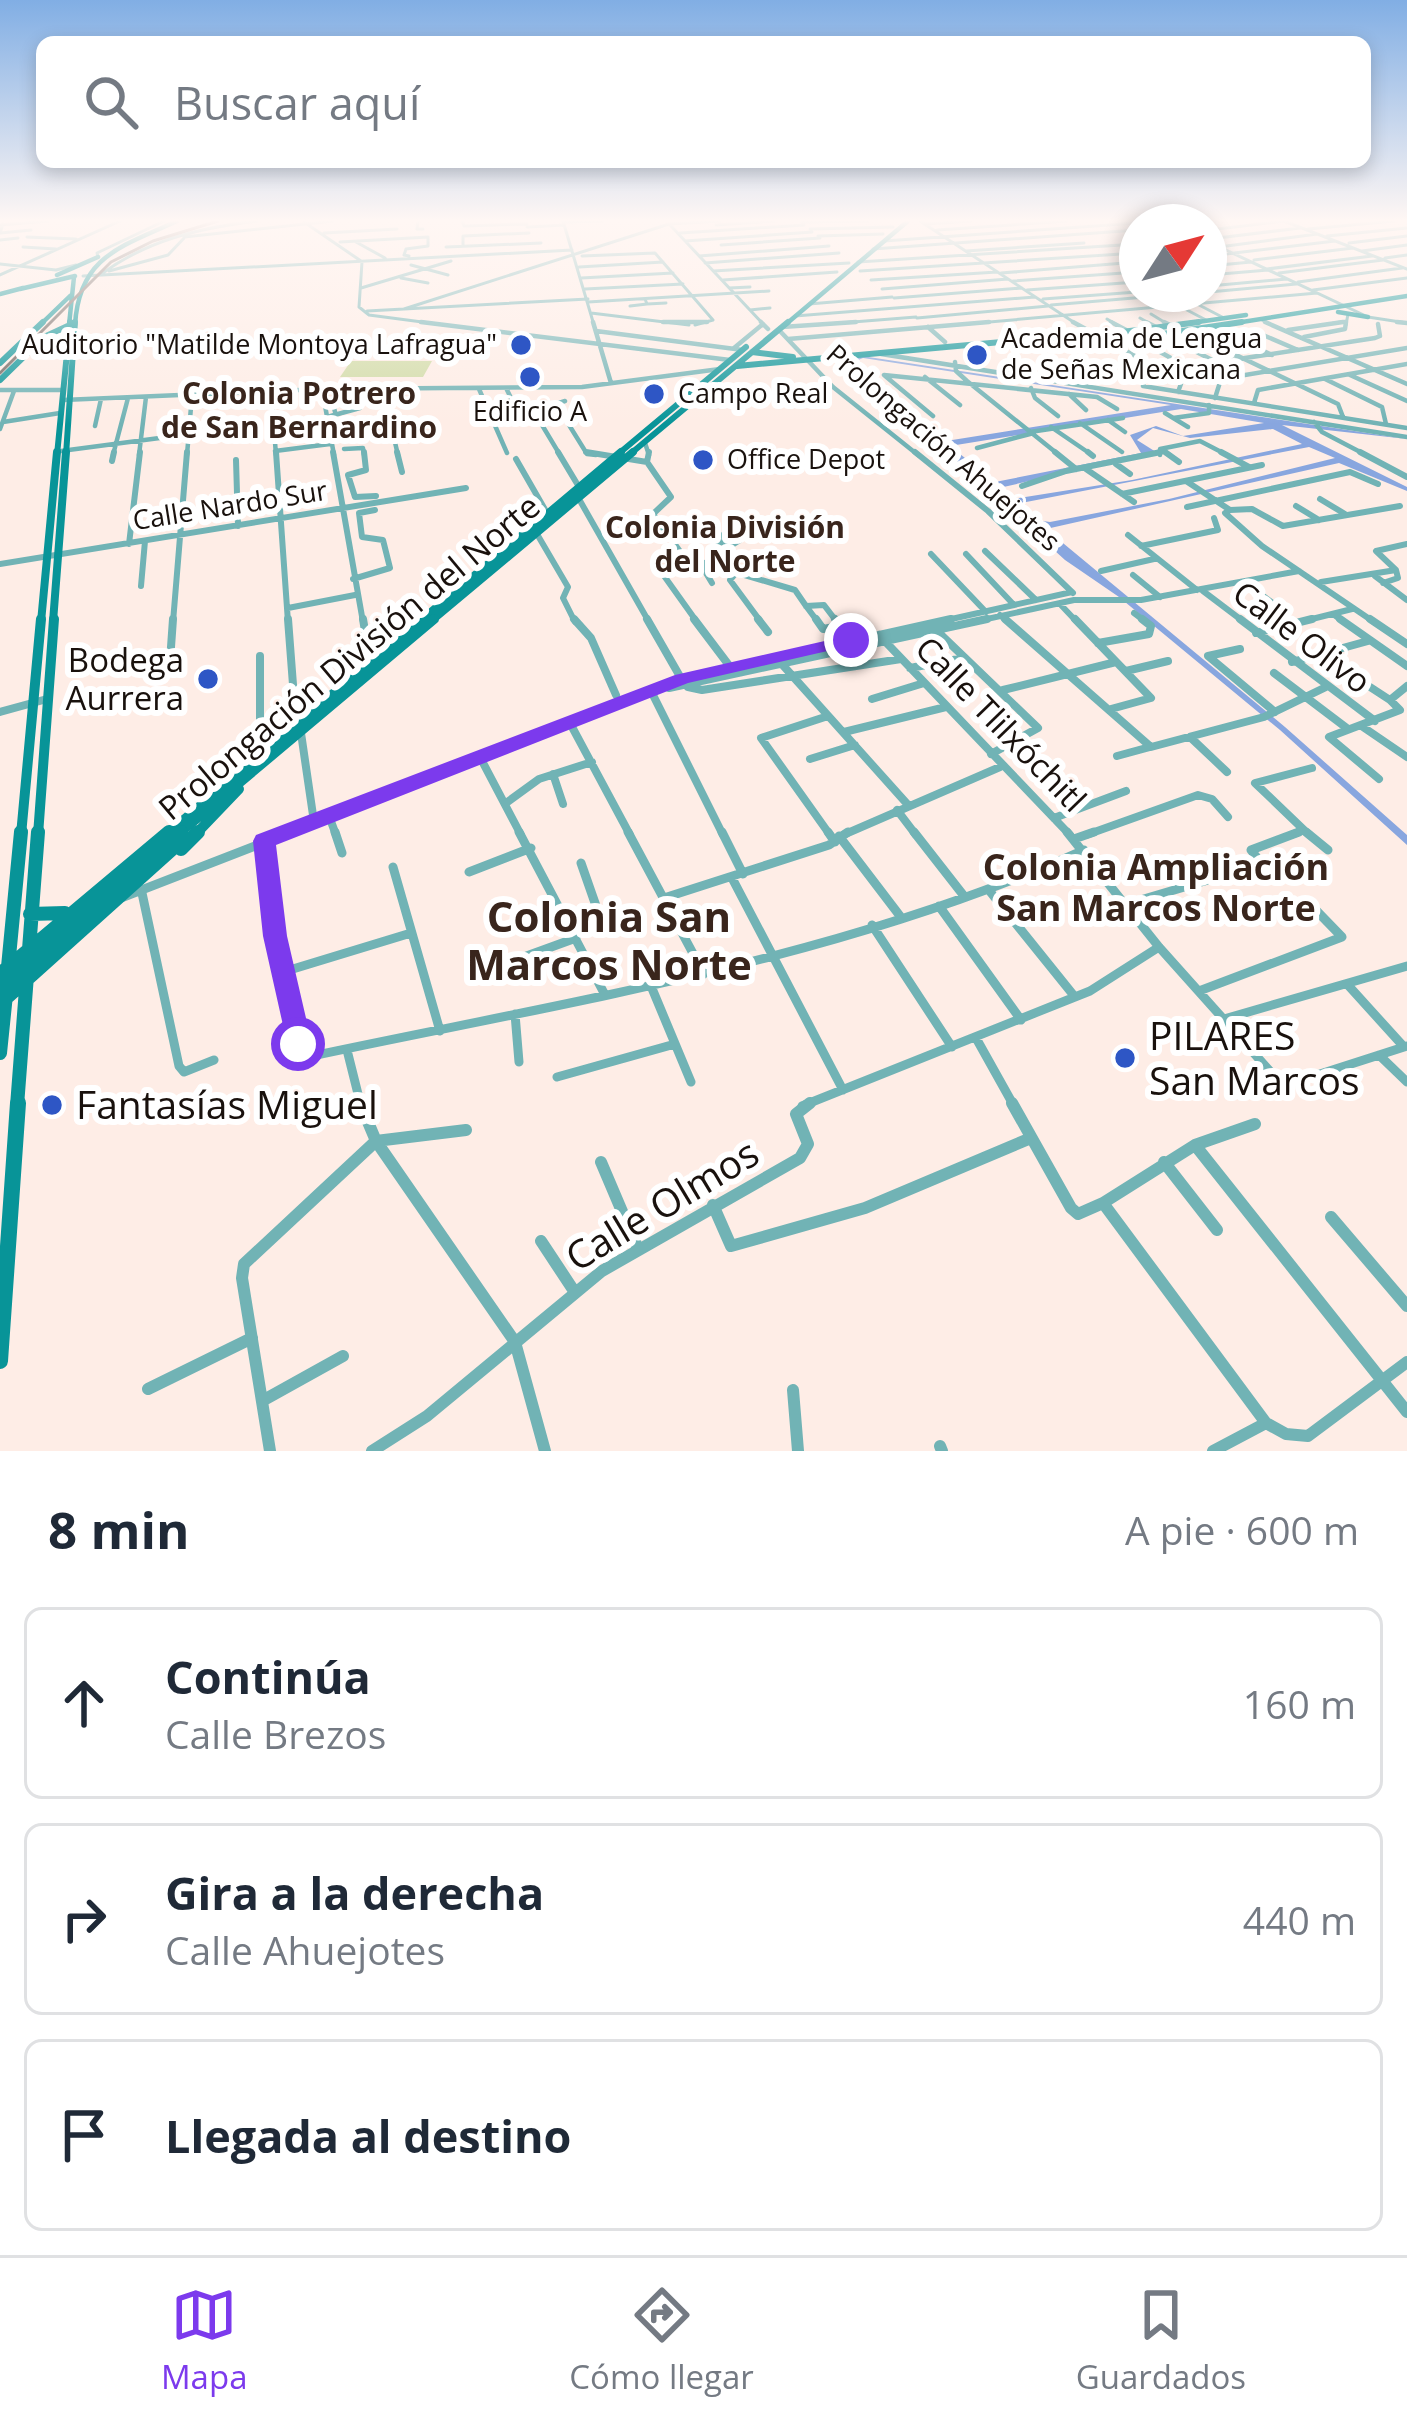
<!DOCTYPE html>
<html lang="es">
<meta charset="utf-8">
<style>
body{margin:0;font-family:"Open Sans",sans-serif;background:#f2f2f3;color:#1f2937}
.compass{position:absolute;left:1119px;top:204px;width:108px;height:108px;border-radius:50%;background:#fff;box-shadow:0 6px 18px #0003;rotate:54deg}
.stop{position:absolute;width:36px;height:36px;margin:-27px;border:9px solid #7c3aed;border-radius:50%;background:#fff}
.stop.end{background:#7c3aed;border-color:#fff;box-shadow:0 3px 12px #0008}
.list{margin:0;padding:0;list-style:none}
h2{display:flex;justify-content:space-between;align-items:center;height:156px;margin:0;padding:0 48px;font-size:51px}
h2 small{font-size:39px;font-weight:400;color:#747a83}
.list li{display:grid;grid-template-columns:78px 1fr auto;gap:36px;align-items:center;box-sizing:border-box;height:192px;margin:0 24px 24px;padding:0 24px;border:3px solid #e0e1e3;border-radius:18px}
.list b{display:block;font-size:45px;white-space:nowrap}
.list p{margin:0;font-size:39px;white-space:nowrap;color:#747a83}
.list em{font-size:39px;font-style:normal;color:#747a83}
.icon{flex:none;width:66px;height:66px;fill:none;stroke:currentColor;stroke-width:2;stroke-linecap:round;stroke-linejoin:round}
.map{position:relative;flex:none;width:1407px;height:1451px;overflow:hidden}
.search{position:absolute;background:#fff;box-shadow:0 6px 18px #0003;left:36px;right:36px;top:36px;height:132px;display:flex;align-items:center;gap:30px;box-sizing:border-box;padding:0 42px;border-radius:18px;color:#747a83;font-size:45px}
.sheet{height:804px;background:#fff}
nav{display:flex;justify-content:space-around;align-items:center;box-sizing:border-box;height:168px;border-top:3px solid #e0e1e3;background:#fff;font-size:33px;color:#747a83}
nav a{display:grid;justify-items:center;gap:6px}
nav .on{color:#7c3aed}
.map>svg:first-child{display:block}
.green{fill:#d0dba6}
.water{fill:#88a6df;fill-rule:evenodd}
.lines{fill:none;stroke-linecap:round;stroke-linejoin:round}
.street-far5{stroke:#71b3b5;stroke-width:3}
.street-far4{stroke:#71b3b5;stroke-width:4.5}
.street-far3{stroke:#71b3b5;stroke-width:6}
.street-far2{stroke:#71b3b5;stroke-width:8}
.street-far1{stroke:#71b3b5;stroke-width:9}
.street{stroke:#71b3b5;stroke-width:12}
.secondary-far5{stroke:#089498;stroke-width:4.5}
.secondary-far4{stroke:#089498;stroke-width:6}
.secondary-far3{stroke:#089498;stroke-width:8}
.secondary-far2{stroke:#089498;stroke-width:10}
.secondary-far1{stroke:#089498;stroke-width:14}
.secondary{stroke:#089498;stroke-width:16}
.tram{stroke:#6e635e;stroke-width:3}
.route{fill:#7c3aed}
.poi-dot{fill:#2e56c5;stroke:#fff;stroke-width:4.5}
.labels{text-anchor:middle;stroke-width:12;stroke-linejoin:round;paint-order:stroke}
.far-poi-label{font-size:27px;fill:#19110d;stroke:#fff;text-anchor:start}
.far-street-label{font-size:27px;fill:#19110d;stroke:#fff}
.far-neighbourhood-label{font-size:30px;font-weight:bold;fill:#39251c;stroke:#fff}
.street-label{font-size:33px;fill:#19110d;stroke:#fff}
.poi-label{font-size:33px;fill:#19110d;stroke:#fff;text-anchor:end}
.neighbourhood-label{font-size:36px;font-weight:bold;fill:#39251c;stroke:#fff}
.near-poi-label{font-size:39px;fill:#19110d;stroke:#fff;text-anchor:start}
.near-street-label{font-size:39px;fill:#19110d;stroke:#fff}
.near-neighbourhood-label{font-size:42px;font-weight:bold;fill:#39251c;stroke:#fff}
</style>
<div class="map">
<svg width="1407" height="1451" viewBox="0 0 1407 1451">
<rect width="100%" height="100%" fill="#feede6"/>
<!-- green -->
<path class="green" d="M 351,361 L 432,361 L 423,377 L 340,377 Z"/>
<!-- water -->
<path class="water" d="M 862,356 L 1407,439 L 1282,425 L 1407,487 L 1407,491 L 1339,463 L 1046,529 L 1285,727 L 1407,835 L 1407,845 L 1280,730 L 1119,597 L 1065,560 L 844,359 ZM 863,358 L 1171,405 L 946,441 L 851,363 ZM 1181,409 L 1264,423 L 1183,436 L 1156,426 L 1130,435 L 1141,453 L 995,482 L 950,446 ZM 1153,428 L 1190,438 L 1273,429 L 1302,444 L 1132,480 L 1013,499 L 999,488 L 1156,452 L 1137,440 ZM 1309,447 L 1335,458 L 1169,499 L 1050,522 L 1036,520 L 1016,504 Z"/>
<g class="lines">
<!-- street-far5 -->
<path class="street-far5" d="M 418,221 L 417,229 L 423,229
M 462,221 L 464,226 L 527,224
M 563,221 L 594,325
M 920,221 L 1078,325
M 1284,221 L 1407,269
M 304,222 L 361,261
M 563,222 L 603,221
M 802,222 L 868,221
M 1149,222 L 1163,221
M 1176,222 L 1188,221
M 3,224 L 0,233 L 31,230
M 925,224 L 971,221
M 0,225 L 48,221
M 716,225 L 774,221
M 671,226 L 764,325
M 527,227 L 564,225
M 810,229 L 893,227
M 1308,229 L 1394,221
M 937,230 L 1067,221
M 1209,230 L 1284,221
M 324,233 L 397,229
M 680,233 L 804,225
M 818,236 L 883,234
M 1327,236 L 1407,228
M 27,237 L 76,239
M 184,237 L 333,221
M 1209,239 L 1300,228
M 0,240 L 18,238
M 685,241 L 812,232
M 884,241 L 1137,223
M 340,242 L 428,237 L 428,246 L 406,249 L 404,255 L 409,256
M 356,242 L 385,258
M 1209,242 L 1368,317 L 1407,323
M 1349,243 L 1407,236
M 721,245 L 820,238
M 463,246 L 463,236 L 529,233
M 23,247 L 56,249
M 446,247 L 541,243
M 1219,247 L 1317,234
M 873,249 L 1137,230
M 966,251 L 1084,243
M 1362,251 L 1407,245
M 582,256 L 655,253 L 713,320 L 695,325
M 699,256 L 829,246
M 1209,256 L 1335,241
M 98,257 L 97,253 L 164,221
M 1385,258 L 1407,255
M 1254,260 L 1353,248
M 362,262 L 359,307 L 369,315 L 445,325
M 858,262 L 1137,244
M 705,263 L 839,253
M 0,264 L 56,270 L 76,265
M 411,265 L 448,275
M 1209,266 L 1251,262
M 579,267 L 663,262
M 1267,269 L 1372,256
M 109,271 L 168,255 L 186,236
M 713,271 L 849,263
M 860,271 L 1137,253
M 1001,273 L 1137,262
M 1279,273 L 1383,260
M 0,275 L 120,221
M 100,275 C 147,240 199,228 257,221
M 1209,275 L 1268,270
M 83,276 L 572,250
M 401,278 L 428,283
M 581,278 L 673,273
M 723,280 L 837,272
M 871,280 L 997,272
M 1013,281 L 1137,272
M 1298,282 L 1402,268
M 1209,286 L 1287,279
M 361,288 L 451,261
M 729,288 L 750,287
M 585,289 L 683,284
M 882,289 L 1008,279
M 1027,290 L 1137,282
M 1313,290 L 1407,278
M 1209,292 L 1296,284
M 1178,294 L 1224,318
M 894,298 L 1022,288
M 645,299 L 647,304 L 666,303
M 1043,299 L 1137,292
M 588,302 L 769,291
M 809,304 L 892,297
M 1051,305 L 1181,294
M 630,306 L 647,304
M 404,309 L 669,224 L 720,221
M 750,310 L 770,308
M 1187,310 L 1206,320
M 367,311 L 588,299
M 591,313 L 689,325
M 1151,314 L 1169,325
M 795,316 L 1035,297
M 917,318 L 1048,306
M 1140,318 L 1152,325
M 1107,319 L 1117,325
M 1262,320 L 1272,325
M 815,325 L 916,317
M 955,325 L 1317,293
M 1323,325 L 1346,321
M 1346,325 L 1348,314"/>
<!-- street-far4 -->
<path class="street-far4" d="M 421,322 L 730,360
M 593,322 L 611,383
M 663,322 L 707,322
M 761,322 L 768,329
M 1073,322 L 1148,363 L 1143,386 L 1407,428
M 1111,322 L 1128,331
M 1146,322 L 1156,327
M 1164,322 L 1170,325
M 1265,322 L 1407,384
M 1397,322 L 1407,323
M 782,327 L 856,322
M 928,327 L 945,342
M 779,330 L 833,387 L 918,455
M 1288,330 L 1343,322
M 596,331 L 743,350
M 1186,331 L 1338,404 L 1343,417
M 1256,332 L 1298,350
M 1230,335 L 1272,355
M 1304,337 L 1345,329 L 1346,322
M 788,339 L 989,322
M 1144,343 L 1187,367
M 1179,343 L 1218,363
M 734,348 L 763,324
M 881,354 L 1407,437
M 955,362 L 956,371 L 967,381 L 1059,455
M 1350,375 L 1407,401
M 925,377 L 960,405
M 1325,379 L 1382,407 L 1386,424
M 382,388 L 398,455
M 1031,388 L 1035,398 L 1058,416
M 322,389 L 334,455
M 479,389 L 507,453
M 0,390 L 62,390
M 507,390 L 517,410
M 271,391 L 276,455
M 1178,392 L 1187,367 L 1375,338 L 1380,336 L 1378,324
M 1069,394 L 1086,410
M 1215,398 L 1221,379 L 1407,348
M 63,400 L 322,389 L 582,387 L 720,369
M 565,401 L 556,404 L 587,454 L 596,455
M 1254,403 L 1258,390 L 1407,364
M 1165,413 L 1188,427
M 536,415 L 560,455
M 933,416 L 884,375 L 1097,397 L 1117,409
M 327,417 L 360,408 L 358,397 L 332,399 L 335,412
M 1173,418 L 1209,413 L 1209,405
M 1108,420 L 1125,432
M 3,422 L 60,413
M 326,422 L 364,423 L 367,434 L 340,439 L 337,425
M 1314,422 L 1322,432 L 1366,455
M 1080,423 L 1122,452
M 95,426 L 101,399
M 1051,427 L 1092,455
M 0,429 L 14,391
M 1030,432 L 1123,418
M 645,443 L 649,455
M 977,448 L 1030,434
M 344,449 L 363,448 L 364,455
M 1161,449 L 1170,455
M 61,451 L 190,434
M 275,451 L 330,444
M 113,455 L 128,398
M 139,455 L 146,397
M 187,455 L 192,395
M 1160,455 L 1160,449 L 1200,441 L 1227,455"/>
<!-- street-far3 -->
<path class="street-far3" d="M 276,452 L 288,622
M 333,452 L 363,622
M 364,452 L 366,470 L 348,475 L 355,497 L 376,496
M 397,452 L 402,472
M 558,452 L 579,487
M 586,452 L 647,462
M 649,452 L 647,462 L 671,497 L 653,514 L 684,557 L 795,590 L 806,606
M 915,452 L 988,511 L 1073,593
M 1055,452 L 1076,469
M 1088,452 L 1093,456
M 1165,452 L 1179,462
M 1221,452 L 1249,467
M 1360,452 L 1407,477
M 516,459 L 547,513
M 236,460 L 238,526
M 112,461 L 114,452
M 1116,464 L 1130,474
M 1086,469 L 1134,502
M 1186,481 L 1230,510 L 1225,513 L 1262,546 L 1374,622
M 1022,486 L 1066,471 L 1161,452
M 1122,494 L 1262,465
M 579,499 L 649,622
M 1320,499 L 1345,514
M 1296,506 L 1319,520
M 1187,507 L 1350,472 L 1378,484
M 1230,510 L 1252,509 L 1283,526 L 1400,506
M 657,520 L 740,540 L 732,545 L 663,528
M 537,534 L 568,587 L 563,598 L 575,622
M 1128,535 L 1197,590
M 129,544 L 140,452
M 1141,546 L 1218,530 L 1214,518
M 985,551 L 1036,600
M 931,554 L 986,612
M 966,554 L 1014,605
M 700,563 L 712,583
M 0,564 L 466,488
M 1101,571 L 1154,559
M 662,573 L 697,622
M 735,574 L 730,580 L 761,622
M 1133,575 L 1160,597
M 1375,576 L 1407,600
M 353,579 L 390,568 L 383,540 L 362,537 L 359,513 L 375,510
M 1321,582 L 1396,570 L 1376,551 L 1407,544
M 1383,583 L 1398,578 L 1396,570
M 1247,584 L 1274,604
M 141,586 L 145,541
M 1203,591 L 1244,622
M 1060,604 L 1077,622
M 806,606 L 818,622
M 806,606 L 824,605 L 837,622
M 288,608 L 355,595
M 1134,613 L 1146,622
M 1333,614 L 1344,622
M 1000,615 L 1008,622
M 173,622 L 187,452
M 938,622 L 1072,592
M 973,622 L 1074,600 L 1141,600 L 1299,571
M 1300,622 L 1352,609"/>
<!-- street-far2 -->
<path class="street-far2" d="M 288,619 L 295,711 L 304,716
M 363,619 L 370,661
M 574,619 L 591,638 L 616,695
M 647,619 L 682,680
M 694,619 L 731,668
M 758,619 L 768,632
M 816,619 L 823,629 L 840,626 L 835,619
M 1005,619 L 1151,747 L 1264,717 L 1326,687
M 1075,619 L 1151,698 L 1111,709
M 1240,619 L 1375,721
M 1340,619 L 1407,666
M 1370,619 L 1407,644
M 938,632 L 1038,728 L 991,754
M 1256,633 L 1312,619
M 879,635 L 1070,835
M 1098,643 L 1149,634 L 1151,626 L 1142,619
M 1240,649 L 1208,656 L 1275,712
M 260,656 L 260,740 L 271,744
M 170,661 L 173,619
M 780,662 L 909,806
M 1292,662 L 1368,641
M 910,668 L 964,658
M 1126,671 L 1168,661
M 1347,672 L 1390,700
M 1274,673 L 1348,729
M 688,687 L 702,690 L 901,659
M 669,688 L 987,619
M 1003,690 L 1116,662
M 652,693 L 723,835
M 872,699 L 924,683
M 0,712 L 47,699
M 828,716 L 761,738 L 830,835
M 571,725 L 630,835
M 1363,727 L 1407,757
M 844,732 L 946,707
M 301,733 L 314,822
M 1190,737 L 1227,772
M 1117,756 L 1150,747
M 481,759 L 521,835
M 810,759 L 855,745
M 553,774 L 563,804
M 1379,779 L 1329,737 L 1400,710 L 1390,700 L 1407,686
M 506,803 L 539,779 L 592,762
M 897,810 L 916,835
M 329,816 L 336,835
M 1054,818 L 1126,791
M 1304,830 L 1310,835
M 283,835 L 682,679 L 951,619
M 843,835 L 1000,767
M 1086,835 L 1198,795 L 1212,799 L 1228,817
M 1291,835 L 1304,830 L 1255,783 L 1312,768"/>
<!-- street-far1 -->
<path class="street-far1" d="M 335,832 L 342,853
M 519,832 L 604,993
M 628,832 L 704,974
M 722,832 L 743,874
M 828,832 L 835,842
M 914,832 L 964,896
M 1067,832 L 1159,947 L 1277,1079 L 1320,1074 L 1407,1046
M 1306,832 L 1328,850
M 839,836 L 900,916
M 1074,839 L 1094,832
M 264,841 L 275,936 L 298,1044 L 312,1056 C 571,1001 841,959 1084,850
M 393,867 L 440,1031
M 469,872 L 531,848
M 732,878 L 843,1090
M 988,889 L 1075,997
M 142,893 L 179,1066 L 184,1072 L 214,1060
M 121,898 L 291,832
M 664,898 L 829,845 L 848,832
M 1127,904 L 1262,864 L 1251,850 L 1299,832
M 939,906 L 1021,1020
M 872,925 L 952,1047
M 573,934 L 602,923 L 581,863
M 521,958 L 576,938
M 283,972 L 411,933
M 1347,984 L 1404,1047
M 651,986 L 691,1082
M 1199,991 L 1342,937 L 1309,903
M 515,1014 L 519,1062
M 1224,1019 L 1407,966
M 976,1038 L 1014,1106
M 347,1050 L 361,1106
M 1379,1055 L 1407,1082
M 557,1077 L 675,1044
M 802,1106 L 1090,991 L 1159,947"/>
<!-- street -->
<path class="street" d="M 360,1103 L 376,1141 L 515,1342 L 545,1451
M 1012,1103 L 1071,1208 L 1078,1214 L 1103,1203 L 1266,1423
M 1195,1145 L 1407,1412
M 601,1162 L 638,1249
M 1164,1162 L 1217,1230
M 1103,1203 L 1195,1145 L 1255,1124
M 713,1205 L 731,1246 L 865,1208 L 1031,1138
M 1331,1217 L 1407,1306
M 541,1241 L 574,1291
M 148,1389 L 252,1338
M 793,1390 L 798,1451
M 262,1401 L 343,1356
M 940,1446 L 942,1451
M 270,1451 L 242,1278 L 244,1264 L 376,1141 L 466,1130
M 372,1451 L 427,1416 L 602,1271 L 800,1158 L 808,1144 L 796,1114 L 810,1103
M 1213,1451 L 1266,1423 L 1286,1434 L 1308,1436 L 1407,1362"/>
<!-- secondary-far5 -->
<path class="secondary-far5" d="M 57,275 L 98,257
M 20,289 L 75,276
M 0,294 L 23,288
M 1338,312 L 1368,317
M 40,325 L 70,296
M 69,325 L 74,277
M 75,325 C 79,256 121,247 177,221
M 785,325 L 908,221
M 1177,325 L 1246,315
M 1223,325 L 1407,296"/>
<!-- secondary-far4 -->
<path class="secondary-far4" d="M 1122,332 L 1199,322
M 752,352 L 793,357
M 0,363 L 43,322
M 737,366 L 1057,337 L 1136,338 L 1242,322
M 0,380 L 44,337 L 72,324
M 57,455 L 70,322
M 66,455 L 75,322
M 617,455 L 746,347
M 629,455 L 788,322"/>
<!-- secondary-far3 -->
<path class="secondary-far3" d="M 41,622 L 57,452
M 53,622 L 66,452
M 419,622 L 621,452
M 430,622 L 633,452"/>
<!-- secondary-far2 -->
<path class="secondary-far2" d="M 21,835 L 41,619
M 38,835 L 54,619
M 166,835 L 422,619
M 177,835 L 434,619
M 195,835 L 239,789"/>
<!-- secondary-far1 -->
<path class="secondary-far1" d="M 181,849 L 198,832
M 30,914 L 65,913
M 8,967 L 21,832
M 0,974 L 169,832
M 0,990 L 181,832
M 5,999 L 181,841
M 0,1053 L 7,985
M 17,1106 L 38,832"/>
<!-- secondary -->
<path class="secondary" d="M 0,1361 L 18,1103"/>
<!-- tram -->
<path class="tram" d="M 0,373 L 111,262 L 153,241 L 218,221"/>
</g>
<!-- sky -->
<linearGradient id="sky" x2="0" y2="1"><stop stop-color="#81aee4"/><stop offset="0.52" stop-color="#fff7f4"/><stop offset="1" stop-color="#fff7f4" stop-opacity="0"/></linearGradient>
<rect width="1407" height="424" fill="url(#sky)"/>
<!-- route -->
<path class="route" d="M 851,635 L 860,640 L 858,644 L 688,683 L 276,845 L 287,936 L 312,1044 L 308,1052 L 289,1052 L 263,936 L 253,841 L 256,835 L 675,675 Z"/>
<!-- markers -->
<g class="poi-dot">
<circle cx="521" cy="345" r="12"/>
<circle cx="977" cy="355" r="12"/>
<circle cx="530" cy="377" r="12"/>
<circle cx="654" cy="394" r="12"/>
<circle cx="703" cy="460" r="12"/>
<circle cx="208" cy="679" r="12"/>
<circle cx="1125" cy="1058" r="12"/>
<circle cx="52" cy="1105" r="12"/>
</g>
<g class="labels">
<!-- far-poi labels -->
<g class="far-poi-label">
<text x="1001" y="348">Academia de Lengua<tspan x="1001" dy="31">de Señas Mexicana</tspan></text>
<text x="497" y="354" text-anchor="end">Auditorio "Matilde Montoya Lafragua"</text>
<text x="678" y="403">Campo Real</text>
<text x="530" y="421" text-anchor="middle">Edificio A</text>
<text x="727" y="469">Office Depot</text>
</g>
<!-- far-street labels -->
<g class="far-street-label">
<text transform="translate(943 448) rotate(41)" y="9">Prolongación Ahuejotes</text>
<text transform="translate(230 506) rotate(-9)" y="9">Calle Nardo Sur</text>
</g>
<!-- far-neighbourhood labels -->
<g class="far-neighbourhood-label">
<text x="299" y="404">Colonia Potrero<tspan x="299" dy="34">de San Bernardino</tspan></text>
<text x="725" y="538">Colonia División<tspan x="725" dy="34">del Norte</tspan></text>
</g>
<!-- street labels -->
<g class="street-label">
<text transform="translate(1302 637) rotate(37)" y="12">Calle Olivo</text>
<text transform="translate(349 657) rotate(-40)" y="12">Prolongación División del Norte</text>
<text transform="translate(1001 724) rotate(46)" y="12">Calle Tlilxóchitl</text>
</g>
<!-- poi labels -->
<g class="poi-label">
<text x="184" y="672">Bodega<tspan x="184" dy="38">Aurrera</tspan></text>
</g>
<!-- neighbourhood labels -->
<g class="neighbourhood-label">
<text x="1156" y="880">Colonia Ampliación<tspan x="1156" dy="41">San Marcos Norte</tspan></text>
</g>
<!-- near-poi labels -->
<g class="near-poi-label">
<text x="1149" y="1050">PILARES<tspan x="1149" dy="45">San Marcos</tspan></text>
<text x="76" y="1119">Fantasías Miguel</text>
</g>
<!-- near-street labels -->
<g class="near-street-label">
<text transform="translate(662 1205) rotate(-31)" y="14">Calle Olmos</text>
</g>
<!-- near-neighbourhood labels -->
<g class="near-neighbourhood-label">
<text x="609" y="932">Colonia San<tspan x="609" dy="48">Marcos Norte</tspan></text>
</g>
</g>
</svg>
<svg class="compass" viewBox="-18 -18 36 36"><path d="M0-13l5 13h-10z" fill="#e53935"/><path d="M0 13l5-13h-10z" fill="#747a83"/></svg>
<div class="stop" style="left:298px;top:1044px"></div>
<div class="stop end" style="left:851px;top:640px"></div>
<div class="search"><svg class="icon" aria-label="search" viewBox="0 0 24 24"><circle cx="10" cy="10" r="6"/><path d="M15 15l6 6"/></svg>Buscar aquí</div>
</div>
<section class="sheet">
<h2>8 min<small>A pie · 600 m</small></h2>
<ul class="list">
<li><svg class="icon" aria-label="ahead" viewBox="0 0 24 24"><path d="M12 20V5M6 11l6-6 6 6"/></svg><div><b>Continúa</b><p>Calle Brezos</p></div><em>160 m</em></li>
<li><svg class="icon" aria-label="right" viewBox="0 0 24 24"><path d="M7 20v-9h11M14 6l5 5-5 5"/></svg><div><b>Gira a la derecha</b><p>Calle Ahuejotes</p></div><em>440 m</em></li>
<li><svg class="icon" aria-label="arrive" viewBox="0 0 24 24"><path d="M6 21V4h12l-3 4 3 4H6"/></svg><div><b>Llegada al destino</b></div></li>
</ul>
</section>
<nav>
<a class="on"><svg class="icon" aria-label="map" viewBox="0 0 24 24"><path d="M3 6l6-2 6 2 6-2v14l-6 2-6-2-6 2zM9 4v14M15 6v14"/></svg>Mapa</a>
<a><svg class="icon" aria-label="directions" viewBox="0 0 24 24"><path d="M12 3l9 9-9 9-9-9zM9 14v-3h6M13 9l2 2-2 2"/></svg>Cómo llegar</a>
<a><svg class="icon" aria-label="saved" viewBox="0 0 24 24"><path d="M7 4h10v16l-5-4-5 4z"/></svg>Guardados</a>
</nav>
